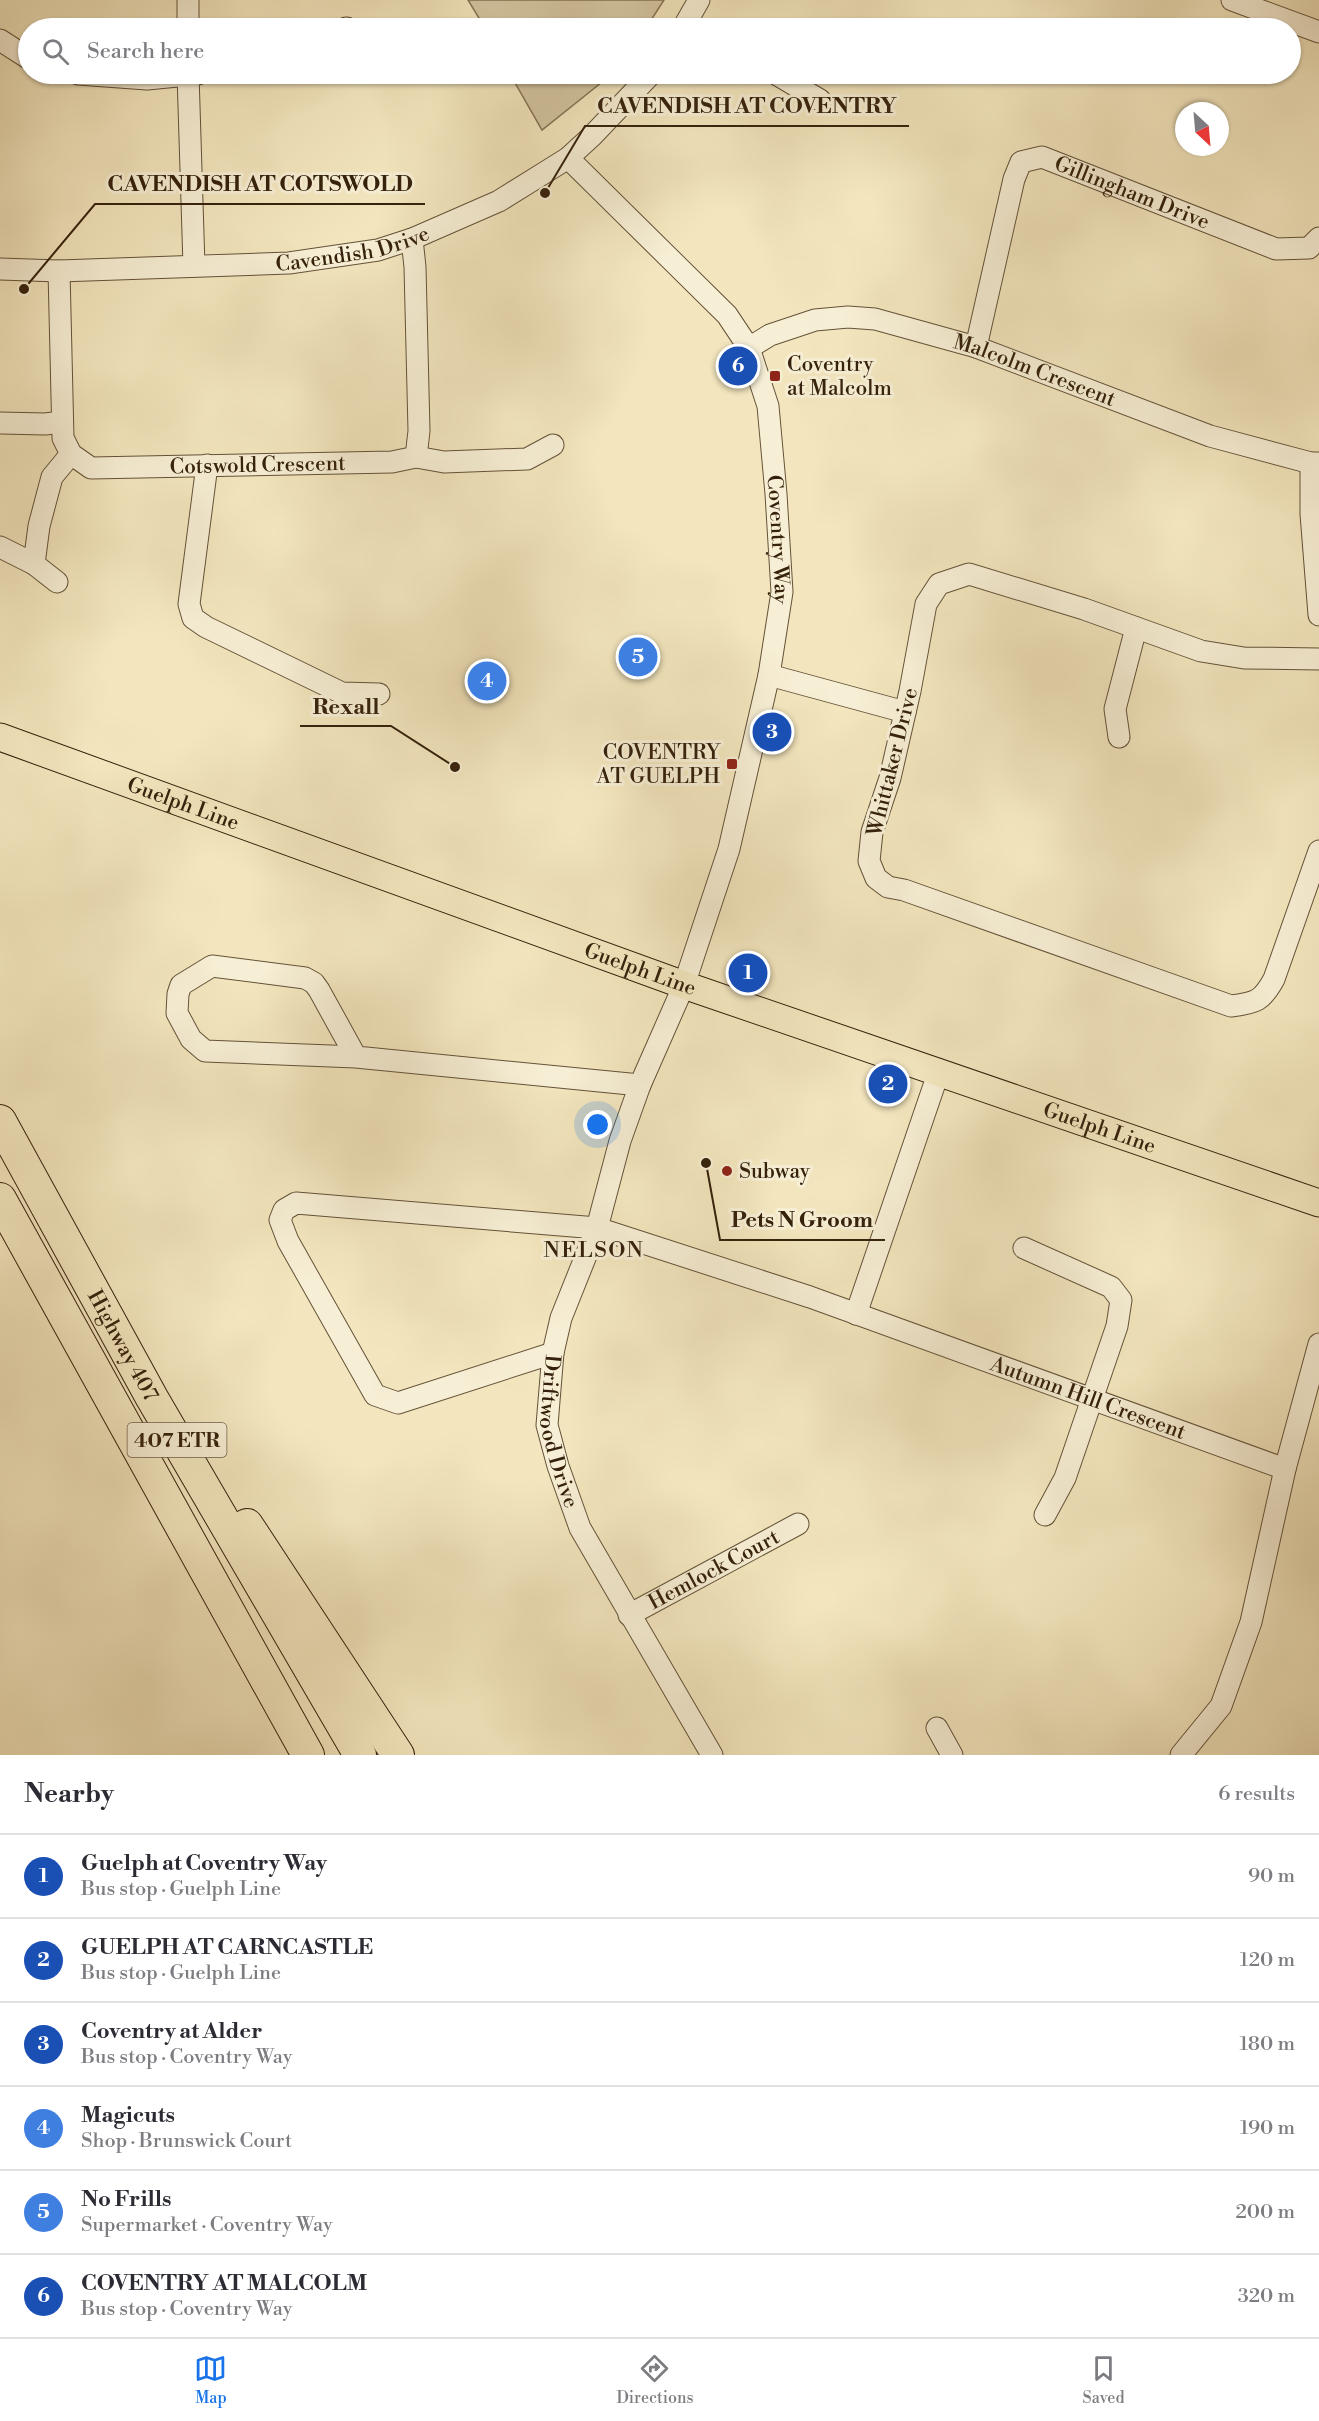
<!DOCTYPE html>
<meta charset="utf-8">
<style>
body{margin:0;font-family:"Libre Bodoni",serif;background:#f7f7f7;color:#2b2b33}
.compass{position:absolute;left:1175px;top:102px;width:54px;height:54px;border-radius:50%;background:#fff;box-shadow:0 2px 4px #0004;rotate:154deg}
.you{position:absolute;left:598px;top:1125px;width:21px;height:21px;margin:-15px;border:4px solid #fff;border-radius:50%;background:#1a73e8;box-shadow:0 0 0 9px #1a73e833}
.badge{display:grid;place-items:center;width:39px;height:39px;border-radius:50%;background:#1a73e8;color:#fff;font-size:20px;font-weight:700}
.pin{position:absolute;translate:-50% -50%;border:3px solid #fff;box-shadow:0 2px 6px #0006}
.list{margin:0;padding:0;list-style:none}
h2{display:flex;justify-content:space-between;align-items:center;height:78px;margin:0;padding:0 24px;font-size:26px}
h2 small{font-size:20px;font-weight:400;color:#7c7c81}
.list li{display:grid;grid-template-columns:39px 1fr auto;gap:18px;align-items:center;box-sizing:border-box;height:84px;padding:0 24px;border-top:2px solid #e1e1e2}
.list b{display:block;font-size:22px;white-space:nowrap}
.list p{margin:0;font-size:20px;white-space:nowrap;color:#7c7c81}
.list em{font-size:20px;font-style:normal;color:#7c7c81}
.icon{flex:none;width:33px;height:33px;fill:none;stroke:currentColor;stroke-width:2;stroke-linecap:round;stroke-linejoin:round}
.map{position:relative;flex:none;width:1319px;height:1755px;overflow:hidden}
.search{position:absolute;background:#fff;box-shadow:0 2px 4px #0004;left:18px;right:18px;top:18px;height:66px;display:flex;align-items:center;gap:15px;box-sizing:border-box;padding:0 21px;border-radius:33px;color:#7c7c81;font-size:22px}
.sheet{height:582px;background:#fff}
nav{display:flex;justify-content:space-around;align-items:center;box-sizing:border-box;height:84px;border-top:2px solid #e1e1e2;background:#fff;font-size:16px;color:#7c7c81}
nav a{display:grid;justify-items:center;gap:3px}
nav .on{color:#1a73e8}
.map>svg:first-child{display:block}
.green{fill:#d3c5a0;stroke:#847356;stroke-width:1.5}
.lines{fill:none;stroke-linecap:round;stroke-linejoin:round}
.minor-casing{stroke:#645238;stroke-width:23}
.major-casing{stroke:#35210c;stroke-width:29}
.highway-casing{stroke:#35210c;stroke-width:34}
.minor{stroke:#f7efd5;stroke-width:21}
.major{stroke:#f3e6be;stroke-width:27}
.highway{stroke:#f3e6be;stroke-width:32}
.poi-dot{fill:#8f2418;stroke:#f7efd5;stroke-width:2}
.labels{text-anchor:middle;stroke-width:6;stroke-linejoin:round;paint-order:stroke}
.shield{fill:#f7efd5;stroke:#6f5f48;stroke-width:1.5}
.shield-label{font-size:20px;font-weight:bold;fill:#35210c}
.street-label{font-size:21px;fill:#35210c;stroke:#f7efd5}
.poi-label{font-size:21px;fill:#35210c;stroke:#f7efd5;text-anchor:start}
.neighbourhood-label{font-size:22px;letter-spacing:1.5px;fill:#35210c;stroke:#f7efd5}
.leader{fill:none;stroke:#35210c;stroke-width:2}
.callout-dot{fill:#35210c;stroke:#f7efd5;stroke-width:2}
.callout-label{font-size:22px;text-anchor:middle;font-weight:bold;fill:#35210c;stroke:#f7efd5;stroke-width:6;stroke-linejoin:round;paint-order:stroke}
</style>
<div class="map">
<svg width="1319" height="1755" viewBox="0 0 1319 1755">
<rect width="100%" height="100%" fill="#f3e6be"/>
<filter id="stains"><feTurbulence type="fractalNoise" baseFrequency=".00333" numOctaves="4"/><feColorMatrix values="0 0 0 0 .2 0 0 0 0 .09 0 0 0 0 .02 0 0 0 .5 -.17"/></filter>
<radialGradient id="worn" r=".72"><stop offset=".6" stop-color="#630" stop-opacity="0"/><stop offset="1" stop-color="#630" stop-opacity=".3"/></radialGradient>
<!-- green -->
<path class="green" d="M 468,0 L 664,0 L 646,28 L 485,28 Z
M 510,74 L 612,74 L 542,130 Z"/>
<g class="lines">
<!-- minor casing -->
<g class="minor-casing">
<g id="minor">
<path d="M 1232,0 L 1319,32"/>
<path d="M 188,28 L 188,0"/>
<path d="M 346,28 L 347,28"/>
<path d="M 683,28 L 699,0"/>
<path d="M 0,40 L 28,58"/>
<path d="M 78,74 L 147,79 L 198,74"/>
<path d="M 188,74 L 194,266"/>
<path d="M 776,74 L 820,100"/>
<path id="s1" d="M 568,158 L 727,315 L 749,348 L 768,406 L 776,494 L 782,592 L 769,675 L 729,849 L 684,985 L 640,1085 L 620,1141 L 597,1228 L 561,1318 L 553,1353 L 547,1425 L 558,1466 L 580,1528 L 712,1755"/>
<path id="s2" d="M 0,269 L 59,271 L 289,263 L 378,250 L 412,239 L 499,201 L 544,173 L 568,158 L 592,136 L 651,74"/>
<path id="s3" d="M 59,271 L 63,438 L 71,454 L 91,468 L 392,462 L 416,457 L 419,431 L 415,267 L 412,239"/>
<path id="s4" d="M 976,347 L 1014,179 L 1021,162 L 1042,157 L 1276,249 L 1309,248 L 1319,238"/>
<path id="s5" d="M 749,348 L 770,335 L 815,320 L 848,317 L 875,319 L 976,347 L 1210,436 L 1311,463 L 1319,463"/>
<path d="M 0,423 L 45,424 L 62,422"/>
<path d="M 416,457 L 444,462 L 527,459 L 553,445"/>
<path d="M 1311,463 L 1311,514 L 1319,615"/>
<path d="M 207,465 L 189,604 L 193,618 L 206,627 L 342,693 L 379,694"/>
<path d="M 0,547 L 34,564 L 57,582"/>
<path d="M 34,564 L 39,526 L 52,477 L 71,454"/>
<path d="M 1319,659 L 1244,658 L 1201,651 L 1084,609 L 969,574 L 939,584 L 926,604 L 910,691 L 890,778 L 872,832 L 869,861 L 876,878 L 888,887 L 904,890 L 1231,1006 C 1256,1003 1262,1001 1274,979 L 1319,851"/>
<path d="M 769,675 L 905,712"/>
<path d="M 1119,737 L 1115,709 L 1136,628"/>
<path d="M 356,1057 L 319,990 L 314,983 L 305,978 L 212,966 L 181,985 L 178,994 L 177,1013 L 191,1039 L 205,1051 L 356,1057 L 640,1085"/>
<path d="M 1024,1248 L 1111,1287 L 1121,1300 L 1117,1326 L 1065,1478 L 1045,1515"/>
<path d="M 856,1314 L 938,1074"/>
<path id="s6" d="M 553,1353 L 398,1403 L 375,1395 L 288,1241 L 280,1220 L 284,1210 L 296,1203 L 597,1228 L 810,1297 L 1285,1469"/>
<path id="s7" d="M 629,1615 L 798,1524"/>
<path d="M 937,1728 L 952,1755"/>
<path d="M 1181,1755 L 1221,1706 L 1251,1622 L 1285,1469 L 1319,1344"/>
</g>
</g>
<!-- major casing -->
<g class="major-casing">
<g id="major">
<path id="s8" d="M 0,737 L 684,985 L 1319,1203"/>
</g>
</g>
<!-- highway casing -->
<g class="highway-casing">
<g id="highway">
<path id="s9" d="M 0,1121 L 152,1398 L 360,1755"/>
<path d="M 0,1199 L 308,1755"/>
<path d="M 247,1525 L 398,1755"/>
</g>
</g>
<!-- minor -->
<use href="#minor" class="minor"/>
<!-- major -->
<use href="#major" class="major"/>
<!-- highway -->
<use href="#highway" class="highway"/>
</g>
<!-- markers -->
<g class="poi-dot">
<rect x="769" y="370" width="12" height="12" rx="3"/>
<rect x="726" y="758" width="12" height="12" rx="3"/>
<circle cx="727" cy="1171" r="6"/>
</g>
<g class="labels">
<!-- shield labels -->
<rect class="shield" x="127.5" y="1423" width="99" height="34" rx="4.5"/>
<g class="shield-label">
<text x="177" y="1447">407 ETR</text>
</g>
<!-- street labels -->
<g class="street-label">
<text dy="7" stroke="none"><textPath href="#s4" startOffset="309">Gillingham Drive</textPath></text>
<text dy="7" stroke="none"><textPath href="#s2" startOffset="354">Cavendish Drive</textPath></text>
<text dy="7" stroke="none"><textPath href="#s5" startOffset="300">Malcolm Crescent</textPath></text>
<text dy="7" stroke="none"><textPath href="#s3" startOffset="376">Cotswold Crescent</textPath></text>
<text dy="7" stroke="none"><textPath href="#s1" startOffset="458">Coventry Way</textPath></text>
<text transform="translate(892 762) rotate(-76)" y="7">Whittaker Drive</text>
<text dy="7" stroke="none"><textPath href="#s8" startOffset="195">Guelph Line</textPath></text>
<text dy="7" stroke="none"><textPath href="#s8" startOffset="681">Guelph Line</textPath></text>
<text dy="7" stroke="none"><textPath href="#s8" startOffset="1167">Guelph Line</textPath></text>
<text dy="7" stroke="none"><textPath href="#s9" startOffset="256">Highway 407</textPath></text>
<text dy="7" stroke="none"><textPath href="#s6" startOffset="1233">Autumn Hill Crescent</textPath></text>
<text dy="7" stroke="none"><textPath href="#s1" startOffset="1388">Driftwood Drive</textPath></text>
<text dy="7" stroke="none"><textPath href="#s7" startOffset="96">Hemlock Court</textPath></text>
</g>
<!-- poi labels -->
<g class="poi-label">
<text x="787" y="371">Coventry<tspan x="787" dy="24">at Malcolm</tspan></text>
<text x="720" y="759" text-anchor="end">COVENTRY<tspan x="720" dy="24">AT GUELPH</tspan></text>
<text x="739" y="1178">Subway</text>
</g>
<!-- neighbourhood labels -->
<g class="neighbourhood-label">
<text x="594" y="1257">NELSON</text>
</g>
</g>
<!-- callouts -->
<path class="leader" d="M545 193L585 126H909M24 289L95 204H425M455 767L391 726H300M706 1163L720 1240H885"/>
<g class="callout-dot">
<circle cx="545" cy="193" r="6"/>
<circle cx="24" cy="289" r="6"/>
<circle cx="455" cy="767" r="6"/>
<circle cx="706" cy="1163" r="6"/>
</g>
<g class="callout-label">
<text x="747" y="113">CAVENDISH AT COVENTRY</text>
<text x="260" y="191">CAVENDISH AT COTSWOLD</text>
<text x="346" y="714">Rexall</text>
<text x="802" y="1227">Pets N Groom</text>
</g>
<rect width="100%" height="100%" filter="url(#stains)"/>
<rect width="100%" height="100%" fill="url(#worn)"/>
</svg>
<svg class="compass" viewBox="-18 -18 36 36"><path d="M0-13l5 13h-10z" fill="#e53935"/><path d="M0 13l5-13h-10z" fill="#7c7c81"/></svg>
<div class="you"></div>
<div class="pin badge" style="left:748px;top:973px;background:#1a4fb4">1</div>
<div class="pin badge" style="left:888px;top:1084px;background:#1a4fb4">2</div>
<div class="pin badge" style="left:772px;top:732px;background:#1a4fb4">3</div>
<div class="pin badge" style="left:487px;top:681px;background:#3f7fe0">4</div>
<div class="pin badge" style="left:638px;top:657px;background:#3f7fe0">5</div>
<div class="pin badge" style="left:738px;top:366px;background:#1a4fb4">6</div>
<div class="search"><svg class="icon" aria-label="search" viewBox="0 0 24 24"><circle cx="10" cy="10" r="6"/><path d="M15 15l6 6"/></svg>Search here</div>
</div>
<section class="sheet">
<h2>Nearby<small>6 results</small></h2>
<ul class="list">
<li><span class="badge" style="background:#1a4fb4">1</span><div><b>Guelph at Coventry Way</b><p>Bus stop · Guelph Line</p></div><em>90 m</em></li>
<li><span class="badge" style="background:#1a4fb4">2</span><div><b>GUELPH AT CARNCASTLE</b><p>Bus stop · Guelph Line</p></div><em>120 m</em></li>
<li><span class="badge" style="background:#1a4fb4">3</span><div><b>Coventry at Alder</b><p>Bus stop · Coventry Way</p></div><em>180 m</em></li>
<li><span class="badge" style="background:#3f7fe0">4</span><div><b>Magicuts</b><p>Shop · Brunswick Court</p></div><em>190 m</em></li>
<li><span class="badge" style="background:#3f7fe0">5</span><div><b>No Frills</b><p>Supermarket · Coventry Way</p></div><em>200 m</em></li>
<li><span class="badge" style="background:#1a4fb4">6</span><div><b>COVENTRY AT MALCOLM</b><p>Bus stop · Coventry Way</p></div><em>320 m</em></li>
</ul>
</section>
<nav>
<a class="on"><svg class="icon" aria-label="map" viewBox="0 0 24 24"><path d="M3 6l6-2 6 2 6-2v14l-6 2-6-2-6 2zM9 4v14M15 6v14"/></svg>Map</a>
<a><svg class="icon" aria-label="directions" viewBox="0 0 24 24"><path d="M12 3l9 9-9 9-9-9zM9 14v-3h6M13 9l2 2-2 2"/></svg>Directions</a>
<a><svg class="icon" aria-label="saved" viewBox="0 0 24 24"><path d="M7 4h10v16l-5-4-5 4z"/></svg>Saved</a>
</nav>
